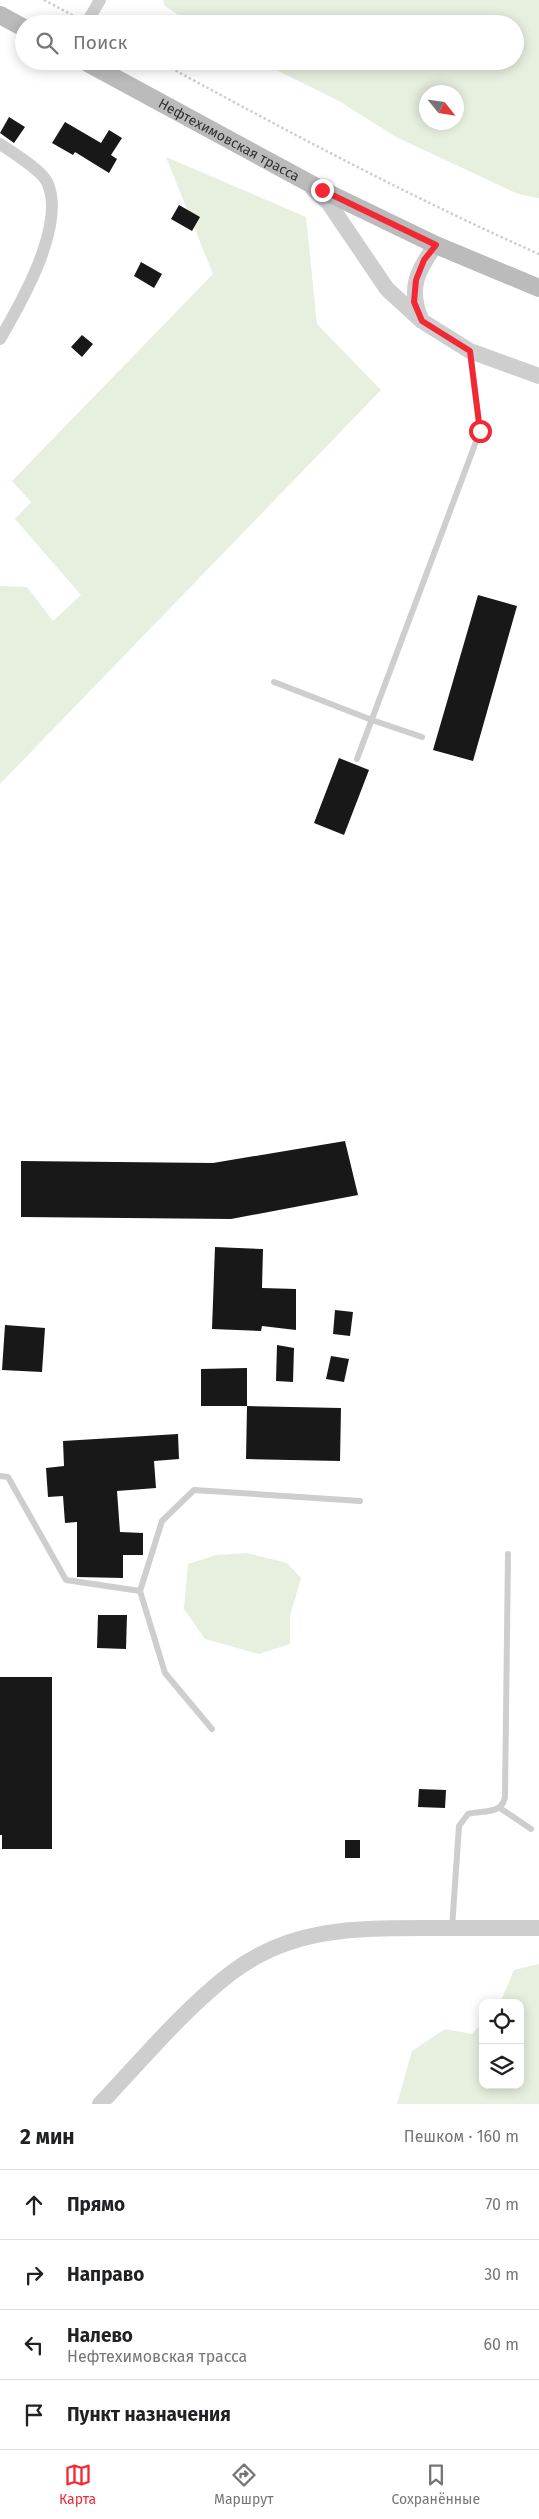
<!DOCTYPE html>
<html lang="ru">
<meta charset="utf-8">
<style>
body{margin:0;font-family:"Fira Sans",sans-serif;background:#f2f2f2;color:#202124}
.controls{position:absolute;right:15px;bottom:15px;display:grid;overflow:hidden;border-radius:10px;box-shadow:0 2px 12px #0003}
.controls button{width:45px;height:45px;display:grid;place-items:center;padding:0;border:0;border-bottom:1px solid #e0e0e0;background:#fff;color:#202124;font:25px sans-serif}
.compass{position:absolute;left:419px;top:85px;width:45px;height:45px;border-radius:50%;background:#fff;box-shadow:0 2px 12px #0003;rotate:120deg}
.stop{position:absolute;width:15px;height:15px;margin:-11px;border:4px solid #f32835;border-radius:50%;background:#fff}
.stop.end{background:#f32835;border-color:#fff;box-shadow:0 1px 5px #0008}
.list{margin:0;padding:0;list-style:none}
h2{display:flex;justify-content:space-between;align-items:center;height:65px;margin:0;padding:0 20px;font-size:21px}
h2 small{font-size:16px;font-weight:400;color:#757577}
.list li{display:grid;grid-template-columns:32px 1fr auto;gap:15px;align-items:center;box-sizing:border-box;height:70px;padding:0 20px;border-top:1px solid #e0e0e0}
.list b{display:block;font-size:19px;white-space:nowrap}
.list p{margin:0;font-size:16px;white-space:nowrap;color:#757577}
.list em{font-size:16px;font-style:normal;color:#757577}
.icon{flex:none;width:28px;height:28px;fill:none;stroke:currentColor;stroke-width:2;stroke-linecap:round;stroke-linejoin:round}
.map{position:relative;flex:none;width:539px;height:2104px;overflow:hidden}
.search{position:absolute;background:#fff;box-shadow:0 2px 12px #0003;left:15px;right:15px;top:15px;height:55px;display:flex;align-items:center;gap:12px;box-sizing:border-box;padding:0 18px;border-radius:28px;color:#757577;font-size:19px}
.sheet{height:345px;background:#fff}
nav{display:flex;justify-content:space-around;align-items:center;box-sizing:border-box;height:70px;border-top:1px solid #e0e0e0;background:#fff;font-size:14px;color:#757577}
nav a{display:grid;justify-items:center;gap:2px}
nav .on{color:#f32835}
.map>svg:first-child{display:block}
.green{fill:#e7efdf;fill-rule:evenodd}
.building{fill:#181818}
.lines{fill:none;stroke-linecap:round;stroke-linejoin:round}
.path{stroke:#cecece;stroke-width:2.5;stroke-dasharray:2.5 2.5;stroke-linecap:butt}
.service{stroke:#cecece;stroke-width:6}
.minor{stroke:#cecece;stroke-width:12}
.tertiary{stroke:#cecece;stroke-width:16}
.secondary{stroke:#bbb;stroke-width:18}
.route{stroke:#f32835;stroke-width:6}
.labels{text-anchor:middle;stroke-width:5;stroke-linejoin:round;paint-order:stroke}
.street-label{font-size:14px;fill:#313131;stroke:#fff}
</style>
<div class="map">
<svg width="539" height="2104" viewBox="0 0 539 2104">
<rect width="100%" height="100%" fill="#fff"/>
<!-- green -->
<path class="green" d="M 163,0 L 539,0 L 539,198 L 518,194 L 396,137 L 339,101 L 258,61 L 515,61 L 515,24 L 192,24 L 165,6 ZM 456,92 L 456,122 L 426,122 L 426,92 Z
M 166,157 L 306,217 L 317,324 L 381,390 L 0,784 L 0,586 L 27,587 L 53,621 L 81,595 L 15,519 L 31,502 L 12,481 L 213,274 Z
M 247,1553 L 287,1563 L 301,1578 L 290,1616 L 290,1644 L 259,1654 L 205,1639 L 184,1609 L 188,1564 L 216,1555 Z
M 539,1964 L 539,2104 L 397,2104 L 412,2051 L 445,2029 L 472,2034 L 483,2022 L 483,2085 L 520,2085 L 520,2003 L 500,2003 L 514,1970 Z"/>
<!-- building -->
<path class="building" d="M 9,117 L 25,127 L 14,143 L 0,133 Z
M 65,122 L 101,143 L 109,130 L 122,138 L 111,155 L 117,159 L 109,173 L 75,152 L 73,155 L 52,143 Z
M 179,205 L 200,217 L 192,231 L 171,219 Z
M 141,262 L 162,274 L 154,288 L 134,276 Z
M 82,335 L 93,344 L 82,357 L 71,347 Z
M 478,595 L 517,606 L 473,761 L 433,750 Z
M 339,758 L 369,770 L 344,835 L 314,823 Z
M 345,1141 L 358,1195 L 231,1219 L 21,1217 L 21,1161 L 213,1163 Z
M 215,1247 L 263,1249 L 262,1288 L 296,1289 L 296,1330 L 262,1326 L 261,1331 L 212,1329 Z
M 335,1310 L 353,1312 L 350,1336 L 333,1334 Z
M 5,1325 L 45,1328 L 42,1372 L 2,1370 Z
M 277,1345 L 294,1348 L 293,1382 L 276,1381 Z
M 331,1356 L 349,1359 L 344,1382 L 326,1379 Z
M 247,1368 L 247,1406 L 201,1406 L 201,1369 Z
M 247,1406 L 341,1408 L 340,1461 L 246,1459 Z
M 178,1434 L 179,1459 L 154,1461 L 156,1488 L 117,1491 L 120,1532 L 143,1533 L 143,1555 L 123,1555 L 123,1578 L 77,1577 L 77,1522 L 65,1523 L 63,1496 L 48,1497 L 46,1468 L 64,1466 L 63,1441 Z
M 98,1615 L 127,1615 L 126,1649 L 97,1648 Z
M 0,1677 L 52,1677 L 52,1849 L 2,1849 L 2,1835 L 0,1835 Z
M 419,1789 L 446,1790 L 445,1808 L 418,1807 Z
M 345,1840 L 360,1840 L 360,1858 L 345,1858 Z"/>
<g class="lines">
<!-- path -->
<path class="path" d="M 44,0 L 76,17
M 158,61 C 283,129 408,196 539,254"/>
<!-- service -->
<path class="service" d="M 274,682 L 372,720 L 422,737
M 357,759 L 480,431 L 470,352
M 0,1476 L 8,1477 L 66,1580 L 140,1591 L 165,1673 L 212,1729
M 140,1591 L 162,1521 L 194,1490 L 360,1501
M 500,1808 L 531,1829
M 452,1928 L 459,1826 L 468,1814 C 482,1810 502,1815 505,1797 L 508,1554"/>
<!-- minor -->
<path class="minor" d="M 86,24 L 100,0
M 0,144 C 12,152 41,170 47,182 C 67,224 21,303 0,339"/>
<!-- tertiary -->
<path class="tertiary" d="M 313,189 L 328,202 L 387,289 L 422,321 L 470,351 L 539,376
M 421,319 C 408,289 417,270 436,245
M 100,2104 C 142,2060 182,2011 231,1973 C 291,1927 357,1928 429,1928 C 466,1928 502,1928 539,1928"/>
<!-- secondary -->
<g class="secondary">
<path d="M 0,15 L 24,28"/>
<path id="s1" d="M 84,61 L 322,190 L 436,245 L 539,288"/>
</g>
</g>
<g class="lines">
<!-- route -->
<path class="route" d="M 322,190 L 436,245 L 424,260 L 416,280 L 414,302 L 422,321 L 470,351 L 480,431"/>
</g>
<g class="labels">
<!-- street labels -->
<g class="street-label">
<text dy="5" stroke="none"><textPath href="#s1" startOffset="165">Нефтехимовская трасса</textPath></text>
</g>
</g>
</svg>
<div class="controls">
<button><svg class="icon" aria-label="locate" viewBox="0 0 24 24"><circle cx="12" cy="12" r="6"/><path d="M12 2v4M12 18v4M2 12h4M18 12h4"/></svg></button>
<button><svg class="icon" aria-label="layers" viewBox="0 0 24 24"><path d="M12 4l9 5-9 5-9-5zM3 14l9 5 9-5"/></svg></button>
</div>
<svg class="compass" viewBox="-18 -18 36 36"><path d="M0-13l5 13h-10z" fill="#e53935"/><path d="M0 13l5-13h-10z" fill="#757577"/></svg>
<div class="stop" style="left:480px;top:431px"></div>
<div class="stop end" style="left:322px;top:190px"></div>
<div class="search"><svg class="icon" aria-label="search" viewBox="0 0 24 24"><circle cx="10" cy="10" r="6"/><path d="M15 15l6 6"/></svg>Поиск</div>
</div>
<section class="sheet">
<h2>2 мин<small>Пешком · 160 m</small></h2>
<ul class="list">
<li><svg class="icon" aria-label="ahead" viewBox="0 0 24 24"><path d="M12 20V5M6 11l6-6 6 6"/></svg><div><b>Прямо</b></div><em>70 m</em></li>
<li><svg class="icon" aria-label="right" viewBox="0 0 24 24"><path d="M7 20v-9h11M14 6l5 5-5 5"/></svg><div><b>Направо</b></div><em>30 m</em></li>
<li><svg class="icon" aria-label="left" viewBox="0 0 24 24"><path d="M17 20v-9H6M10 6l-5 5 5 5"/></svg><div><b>Налево</b><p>Нефтехимовская трасса</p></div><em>60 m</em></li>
<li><svg class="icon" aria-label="arrive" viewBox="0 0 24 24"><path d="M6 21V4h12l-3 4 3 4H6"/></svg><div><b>Пункт назначения</b></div></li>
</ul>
</section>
<nav>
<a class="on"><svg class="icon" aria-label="map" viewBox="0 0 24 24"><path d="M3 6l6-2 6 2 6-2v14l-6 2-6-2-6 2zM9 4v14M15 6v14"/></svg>Карта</a>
<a><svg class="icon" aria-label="directions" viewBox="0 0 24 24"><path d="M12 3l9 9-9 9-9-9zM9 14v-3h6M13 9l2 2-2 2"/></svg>Маршрут</a>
<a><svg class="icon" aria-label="saved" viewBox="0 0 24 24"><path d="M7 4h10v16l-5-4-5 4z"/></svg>Сохранённые</a>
</nav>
